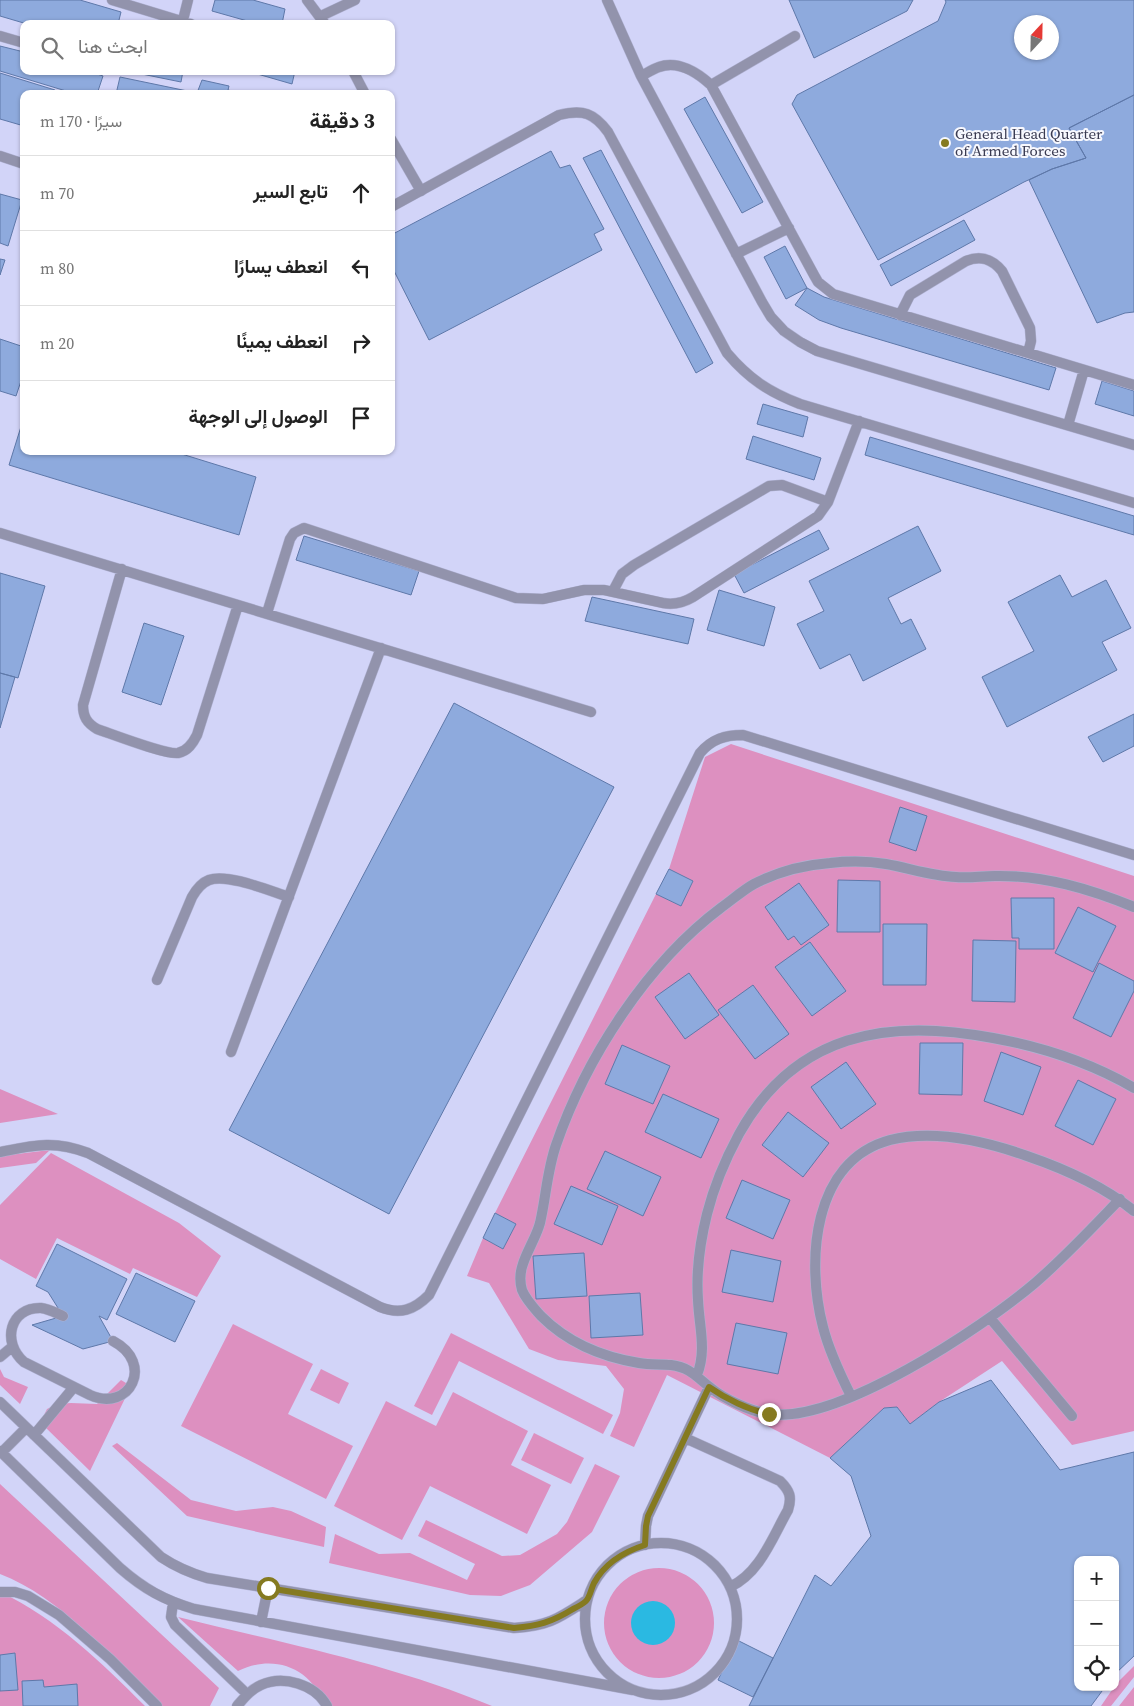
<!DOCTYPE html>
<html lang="ar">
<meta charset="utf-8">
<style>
body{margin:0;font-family:"Source Serif 4",Vazirmatn,serif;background:#f2f2f2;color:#222;direction:rtl}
.controls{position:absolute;right:15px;bottom:15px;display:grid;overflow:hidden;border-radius:10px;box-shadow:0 1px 4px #0004}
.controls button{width:45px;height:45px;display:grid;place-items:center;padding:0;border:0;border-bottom:1px solid #e0e0e0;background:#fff;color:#222;font:25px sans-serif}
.compass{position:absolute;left:1014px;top:15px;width:45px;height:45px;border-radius:50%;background:#fff;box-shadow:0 1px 4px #0004;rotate:22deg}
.stop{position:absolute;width:15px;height:15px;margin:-11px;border:4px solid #857a20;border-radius:50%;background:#fff}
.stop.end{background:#857a20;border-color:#fff;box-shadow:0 1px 5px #0008}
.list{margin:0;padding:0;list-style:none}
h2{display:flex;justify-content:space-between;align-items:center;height:65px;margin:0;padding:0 20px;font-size:21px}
h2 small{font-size:16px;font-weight:400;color:#767676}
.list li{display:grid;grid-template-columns:32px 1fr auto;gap:15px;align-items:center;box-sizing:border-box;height:75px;padding:0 20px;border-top:1px solid #e0e0e0}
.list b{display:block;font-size:19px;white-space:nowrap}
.list em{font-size:16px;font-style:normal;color:#767676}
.icon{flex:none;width:28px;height:28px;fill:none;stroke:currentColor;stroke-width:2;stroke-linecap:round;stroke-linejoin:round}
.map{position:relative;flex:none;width:1134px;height:1706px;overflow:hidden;direction:ltr}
.search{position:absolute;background:#fff;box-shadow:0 1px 4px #0004;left:20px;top:20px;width:375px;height:55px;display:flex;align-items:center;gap:12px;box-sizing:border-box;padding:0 18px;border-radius:10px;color:#767676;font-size:19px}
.panel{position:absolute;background:#fff;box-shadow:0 1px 4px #0004;left:20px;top:90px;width:375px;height:365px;border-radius:10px;direction:rtl}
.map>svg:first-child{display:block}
.green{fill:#dd90c0}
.water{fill:#2ab9e2}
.building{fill:#8eaadd;stroke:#5e78a9;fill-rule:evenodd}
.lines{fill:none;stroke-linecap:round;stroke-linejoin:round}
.lane-casing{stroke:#b0b2d3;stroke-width:11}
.street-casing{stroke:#b0b2d3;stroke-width:11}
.lane{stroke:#9293ac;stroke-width:10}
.street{stroke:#9293ac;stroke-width:10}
.route{stroke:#857a20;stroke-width:6}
.poi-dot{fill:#857a20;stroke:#f7f8fe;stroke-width:2}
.labels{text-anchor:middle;stroke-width:4;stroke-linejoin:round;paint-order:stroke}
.poi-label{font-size:15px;fill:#393a51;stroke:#f7f8fe;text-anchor:start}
</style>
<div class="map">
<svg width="1134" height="1706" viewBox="0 0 1134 1706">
<rect width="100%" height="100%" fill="#d2d4f8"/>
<!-- green -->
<path class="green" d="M 731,744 L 1134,876 L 1134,1431 L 1072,1445 L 1002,1361 L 939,1402 L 910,1424 L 897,1407 L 884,1408 L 830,1458 L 667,1375 L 634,1447 L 610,1436 L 620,1413 L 624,1389 L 606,1366 L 558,1360 L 529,1349 L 489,1283 L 467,1276 L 483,1238 L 503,1249 L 516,1224 L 495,1213 L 656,894 L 681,906 L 693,881 L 669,869 L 705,757 Z
M 0,1089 L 58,1114 L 0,1123 Z
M 50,1150 L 36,1163 L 0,1168 L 0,1156 Z
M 51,1153 L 179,1223 L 221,1256 L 197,1297 L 133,1268 L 130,1274 L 57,1238 L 36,1279 L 0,1259 L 0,1205 Z
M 233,1324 L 313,1364 L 288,1414 L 353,1446 L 326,1499 L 181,1426 Z
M 451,1333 L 613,1415 L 603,1434 L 459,1361 L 432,1415 L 414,1406 Z
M 0,1369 L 4,1377 L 28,1387 L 20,1404 L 0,1385 Z
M 321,1369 L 349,1383 L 339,1404 L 310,1390 Z
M 121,1380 L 131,1386 L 90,1471 L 45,1427 L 43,1417 L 47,1409 L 57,1404 L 71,1403 L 97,1404 Z
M 453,1392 L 528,1431 L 511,1465 L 551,1485 L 527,1534 L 430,1486 L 402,1540 L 334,1506 L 386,1401 L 436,1426 Z
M 534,1433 L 584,1458 L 571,1484 L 521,1460 Z
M 117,1443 L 191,1500 L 236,1511 L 273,1507 L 291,1511 L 326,1527 L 324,1547 L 187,1516 L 112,1446 Z
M 595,1464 L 620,1476 L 592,1532 L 530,1585 L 501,1596 L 470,1595 L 329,1563 L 335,1534 L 379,1554 L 410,1553 L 467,1580 L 475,1564 L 418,1536 L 426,1520 L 502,1556 L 520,1555 L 557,1534 L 567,1522 Z
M 0,1484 L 219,1688 L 210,1706 L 162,1706 C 115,1661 61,1597 0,1574 Z
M604 1623a55 55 0 1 1 110 0a55 55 0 1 1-110 0Z
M 0,1592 C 56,1618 102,1663 145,1706 L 0,1706 Z
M 178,1617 C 283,1643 392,1664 492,1706 L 325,1706 C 312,1668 274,1653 238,1671 Z
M 1134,1666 L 1134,1677 L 1111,1706 L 1101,1706 L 1116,1684 Z
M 1134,1687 L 1134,1706 L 1119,1706 Z"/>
<!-- water -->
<path class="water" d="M631 1623a22 22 0 1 1 44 0a22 22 0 1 1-44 0Z"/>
<!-- building -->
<path class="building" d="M 0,0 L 80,0 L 121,12 L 118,24 L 27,24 L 0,16 Z
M 215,0 L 253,0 L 285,9 L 282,24 L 258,24 L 212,11 Z
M 789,0 L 913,0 L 907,11 L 814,58 Z
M 945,0 L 1134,0 L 1134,95 L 1069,128 L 1086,158 L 1052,169 L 1024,182 L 878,260 L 792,104 L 797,95 L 938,21 L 946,2 ZM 1022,22 L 1052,22 L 1052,52 L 1022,52 Z
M 0,46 L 24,52 L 24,71 L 88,71 L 103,76 L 97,94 L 76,94 L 0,71 Z
M 127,71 L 183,71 L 181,82 Z
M 247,71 L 295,71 L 292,84 Z
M 0,73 L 55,90 L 54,94 L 24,94 L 24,126 L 0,119 Z
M 120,77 L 197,93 L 202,80 L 229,86 L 228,90 L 244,94 L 116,94 Z
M 1134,95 L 1134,312 L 1125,313 L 1097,323 L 1029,180 L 1052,169 L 1086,158 L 1069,128 Z
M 705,97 L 763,202 L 742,213 L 684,109 Z
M 601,150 L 713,363 L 696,373 L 583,158 Z
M 551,151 L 560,168 L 570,165 L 604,229 L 594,234 L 602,250 L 429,340 L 391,265 L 391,235 Z
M 0,194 L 22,200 L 8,246 L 0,243 Z
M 964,220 L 975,240 L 891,286 L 880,265 Z
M 785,246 L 807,288 L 786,299 L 764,257 Z
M 0,259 L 5,260 L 0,275 Z
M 807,288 L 824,297 L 1056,368 L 1049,390 L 841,328 L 819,320 L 795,305 Z
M 0,339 L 24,347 L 24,372 L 16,396 L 0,391 Z
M 1102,381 L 1134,391 L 1134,416 L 1095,404 Z
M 763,404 L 808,417 L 803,437 L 757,424 Z
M 24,417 L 24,451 L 172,451 L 256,477 L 239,535 L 9,465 Z
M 753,436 L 821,458 L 814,480 L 746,459 Z
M 870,437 L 1134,516 L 1134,535 L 865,455 Z
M 918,526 L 941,571 L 888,598 L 901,624 L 911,619 L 926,649 L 863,681 L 850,654 L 820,669 L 797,624 L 824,611 L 809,581 Z
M 819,530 L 829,549 L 744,593 L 734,574 Z
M 304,536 L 419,571 L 411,595 L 296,560 Z
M 0,573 L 45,586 L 18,678 L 0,673 Z
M 1060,575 L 1072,597 L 1106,580 L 1131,628 L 1102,642 L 1117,670 L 1007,727 L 982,677 L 1034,651 L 1008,602 Z
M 719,590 L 775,607 L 764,646 L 707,630 Z
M 592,597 L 694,619 L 688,644 L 585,621 Z
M 144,623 L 184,636 L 161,705 L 122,692 Z
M 0,673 L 15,677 L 0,728 Z
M 454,703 L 614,787 L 389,1214 L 229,1130 Z
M 1134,714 L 1134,746 L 1103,762 L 1088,737 Z
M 900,807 L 927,816 L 916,851 L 889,842 Z
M 669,869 L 693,881 L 681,906 L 656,894 Z
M 838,880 L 880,881 L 880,932 L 837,932 Z
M 799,883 L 829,925 L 801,945 L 794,936 L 788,940 L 765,907 Z
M 1011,898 L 1054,898 L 1054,949 L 1019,949 L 1019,938 L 1012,938 Z
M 1078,907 L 1116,926 L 1093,972 L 1055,953 Z
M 883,924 L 927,924 L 926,985 L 883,985 Z
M 973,940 L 1016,941 L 1015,1002 L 972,1001 Z
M 810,942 L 846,991 L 812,1016 L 775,967 Z
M 1099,963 L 1134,981 L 1134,991 L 1111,1037 L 1073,1018 Z
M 689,973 L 719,1015 L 685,1039 L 655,997 Z
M 753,985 L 789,1034 L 755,1059 L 718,1010 Z
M 920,1043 L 963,1043 L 962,1095 L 919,1094 Z
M 622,1045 L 670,1066 L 653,1104 L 605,1084 Z
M 1001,1052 L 1041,1067 L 1023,1115 L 984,1101 Z
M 846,1062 L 876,1104 L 841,1129 L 811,1087 Z
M 1078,1080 L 1116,1099 L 1093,1145 L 1055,1126 Z
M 663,1094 L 719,1119 L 701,1158 L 645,1132 Z
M 788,1112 L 829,1143 L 803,1177 L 762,1145 Z
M 605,1151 L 661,1177 L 643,1216 L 587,1189 Z
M 742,1180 L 790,1200 L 773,1239 L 726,1218 Z
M 571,1186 L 618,1206 L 602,1245 L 554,1224 Z
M 495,1213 L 516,1224 L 503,1249 L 483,1238 Z
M 57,1244 L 127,1279 L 107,1320 L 99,1316 L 113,1341 L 83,1349 L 32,1325 L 63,1316 L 48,1292 L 36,1286 Z
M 731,1250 L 781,1261 L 773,1302 L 722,1292 Z
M 584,1253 L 587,1296 L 536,1299 L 533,1256 Z
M 136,1273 L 195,1301 L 175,1342 L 116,1314 Z
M 640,1293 L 643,1335 L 591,1338 L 589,1296 Z
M 736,1323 L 787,1333 L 778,1374 L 727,1364 Z
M 991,1380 L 1060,1470 L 1134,1452 L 1134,1656 L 1115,1674 L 1115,1560 L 1078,1560 L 1078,1687 L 1105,1687 L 1091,1706 L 749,1706 L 815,1575 L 831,1586 L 871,1536 L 851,1476 L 830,1458 L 884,1408 L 897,1407 L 910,1424 L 939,1402 Z
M 737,1640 L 773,1658 L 753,1697 L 718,1680 Z
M 15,1653 L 18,1690 L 0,1691 L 0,1655 Z
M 43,1680 L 44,1687 L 77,1684 L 78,1706 L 23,1706 L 22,1681 Z"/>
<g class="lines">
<!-- lane casing -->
<g class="lane-casing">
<path id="lane" d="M 112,0 L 191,24
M 607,0 L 641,76 L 762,302 L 771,317 L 784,331 L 800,342 L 817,351 L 1134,445
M 321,16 L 355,0
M 182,24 L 188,0
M 0,36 L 24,43
M 641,76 C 647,73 653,69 659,67 C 678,60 698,73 711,85 L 814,275 L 818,282 L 833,294 L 1134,385
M 711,85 L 795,36
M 0,156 L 24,164
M 391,207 L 559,115 C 583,109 594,113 608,132 L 727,353 C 749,379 769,392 800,404 L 1134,503
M 736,254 L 789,228
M 900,315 L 910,295 L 966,261 C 981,255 992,259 1002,271 L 1030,328 L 1031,341 L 1028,353
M 1068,425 L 1084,370
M 0,533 L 591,712
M 122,569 L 83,705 C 83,717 87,723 97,729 C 112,734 166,755 178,753 C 188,751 193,743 197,735 L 238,605
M 613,591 L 622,574 L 634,565 L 769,486 L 782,485 L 828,502
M 267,613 L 290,539 L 294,533 L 304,528 L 516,598 L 543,599 L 584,590 L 604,590 L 663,603 C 674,605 683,603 693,597 L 818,516 L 828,502 L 859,421
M 157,980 L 192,897 C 196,890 201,883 209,880 C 227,873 270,891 289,897
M 231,1052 L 381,648
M 0,1152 C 35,1145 54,1140 88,1153 L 380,1307 C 400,1315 414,1310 429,1295 L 700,753 C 712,739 725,735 743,735 L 1134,855
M 1120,1199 C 1092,1228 1065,1257 1035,1283 C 982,1328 838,1424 769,1414 C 752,1412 724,1399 711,1388 C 696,1377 692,1368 671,1365 C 660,1364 650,1365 639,1363 C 602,1357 568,1343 541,1316 C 534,1308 526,1300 522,1290 C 520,1283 520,1274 522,1267 C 526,1252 536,1238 540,1223 C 546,1197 547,1171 556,1145 C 586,1058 647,963 722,907 C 732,900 743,890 754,884 C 777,872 804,865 830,863 C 848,861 868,861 886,864 C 909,868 932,876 956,877 C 969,878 982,876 995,876 C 1044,875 1090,889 1134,907
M 63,1316 C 56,1313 49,1309 41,1308 C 10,1307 1,1342 24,1362 L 90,1395 C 130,1413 155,1363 113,1341
M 990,1318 L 1072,1416
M 0,1357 L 12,1347
M 697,1375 C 707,1350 699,1326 698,1300 C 696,1272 700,1242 707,1214 C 714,1186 725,1160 739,1134 C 795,1033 887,1018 993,1038 C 1042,1047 1091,1063 1134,1088
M 851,1396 C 840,1374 829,1351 823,1327 C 806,1262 812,1161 890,1140 C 934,1129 985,1141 1027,1156 C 1065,1169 1102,1185 1134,1211
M 0,1402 L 161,1557 C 176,1567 190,1573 207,1578 L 514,1628 C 549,1626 559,1618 587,1600
M 34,1435 L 74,1387
M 685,1438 L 780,1481 C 790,1491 792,1497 788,1510 C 772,1538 760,1573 730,1587
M 0,1451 L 120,1568 C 144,1589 164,1600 194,1609 L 633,1690
M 2,1452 L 26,1428
M585 1619a76 76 0 1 1 152 0a76 76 0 1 1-152 0Z
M 645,1545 L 646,1526 L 648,1516 L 709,1387
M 0,1592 L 15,1592 L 28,1596 L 59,1615 L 110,1659 L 157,1706
M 173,1603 L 171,1617 L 175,1625 L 247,1694
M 261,1622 L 268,1588
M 237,1706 C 244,1698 250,1690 261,1685 C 283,1675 315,1684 327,1706"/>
</g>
<!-- street casing -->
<g class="street-casing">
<path id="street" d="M 307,0 L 325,24
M 353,71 L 365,94
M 391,139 L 421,191"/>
</g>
<!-- lane -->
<use href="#lane" class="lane"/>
<!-- street -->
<use href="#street" class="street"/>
</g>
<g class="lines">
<!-- route -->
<path class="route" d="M 268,1588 L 514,1628 C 538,1626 552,1622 573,1609 C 577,1607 583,1604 586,1601 C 590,1597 591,1589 594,1583 C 605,1563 623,1552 645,1545 L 646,1526 L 648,1516 L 709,1387 C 726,1399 749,1410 769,1414"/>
</g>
<!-- markers -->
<circle class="poi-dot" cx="945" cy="143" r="5"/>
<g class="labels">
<!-- poi labels -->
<g class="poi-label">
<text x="955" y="139">General Head Quarter<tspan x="955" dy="17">of Armed Forces</tspan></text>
</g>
</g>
</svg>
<div class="controls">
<button>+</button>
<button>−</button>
<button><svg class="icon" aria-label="locate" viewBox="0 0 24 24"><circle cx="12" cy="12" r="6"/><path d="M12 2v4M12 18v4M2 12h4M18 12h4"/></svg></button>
</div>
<svg class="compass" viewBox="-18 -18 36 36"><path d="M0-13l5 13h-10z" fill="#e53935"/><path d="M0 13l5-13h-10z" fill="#767676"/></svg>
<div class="stop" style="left:268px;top:1588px"></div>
<div class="stop end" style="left:769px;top:1414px"></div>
<div class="search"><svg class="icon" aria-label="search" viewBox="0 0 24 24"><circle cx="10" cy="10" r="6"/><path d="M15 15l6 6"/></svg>ابحث هنا</div>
<section class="panel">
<h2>3 دقيقة<small>سيرًا · 170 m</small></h2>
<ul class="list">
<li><svg class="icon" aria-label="ahead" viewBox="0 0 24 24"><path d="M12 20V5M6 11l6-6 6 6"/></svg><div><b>تابع السير</b></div><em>70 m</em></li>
<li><svg class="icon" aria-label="left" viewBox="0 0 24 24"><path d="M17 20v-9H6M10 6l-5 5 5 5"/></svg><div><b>انعطف يسارًا</b></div><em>80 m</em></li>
<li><svg class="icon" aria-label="right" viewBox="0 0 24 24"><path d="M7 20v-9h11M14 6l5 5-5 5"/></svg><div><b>انعطف يمينًا</b></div><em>20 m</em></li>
<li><svg class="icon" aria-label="arrive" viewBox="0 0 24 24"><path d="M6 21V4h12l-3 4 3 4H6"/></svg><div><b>الوصول إلى الوجهة</b></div></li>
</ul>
</section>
</div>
